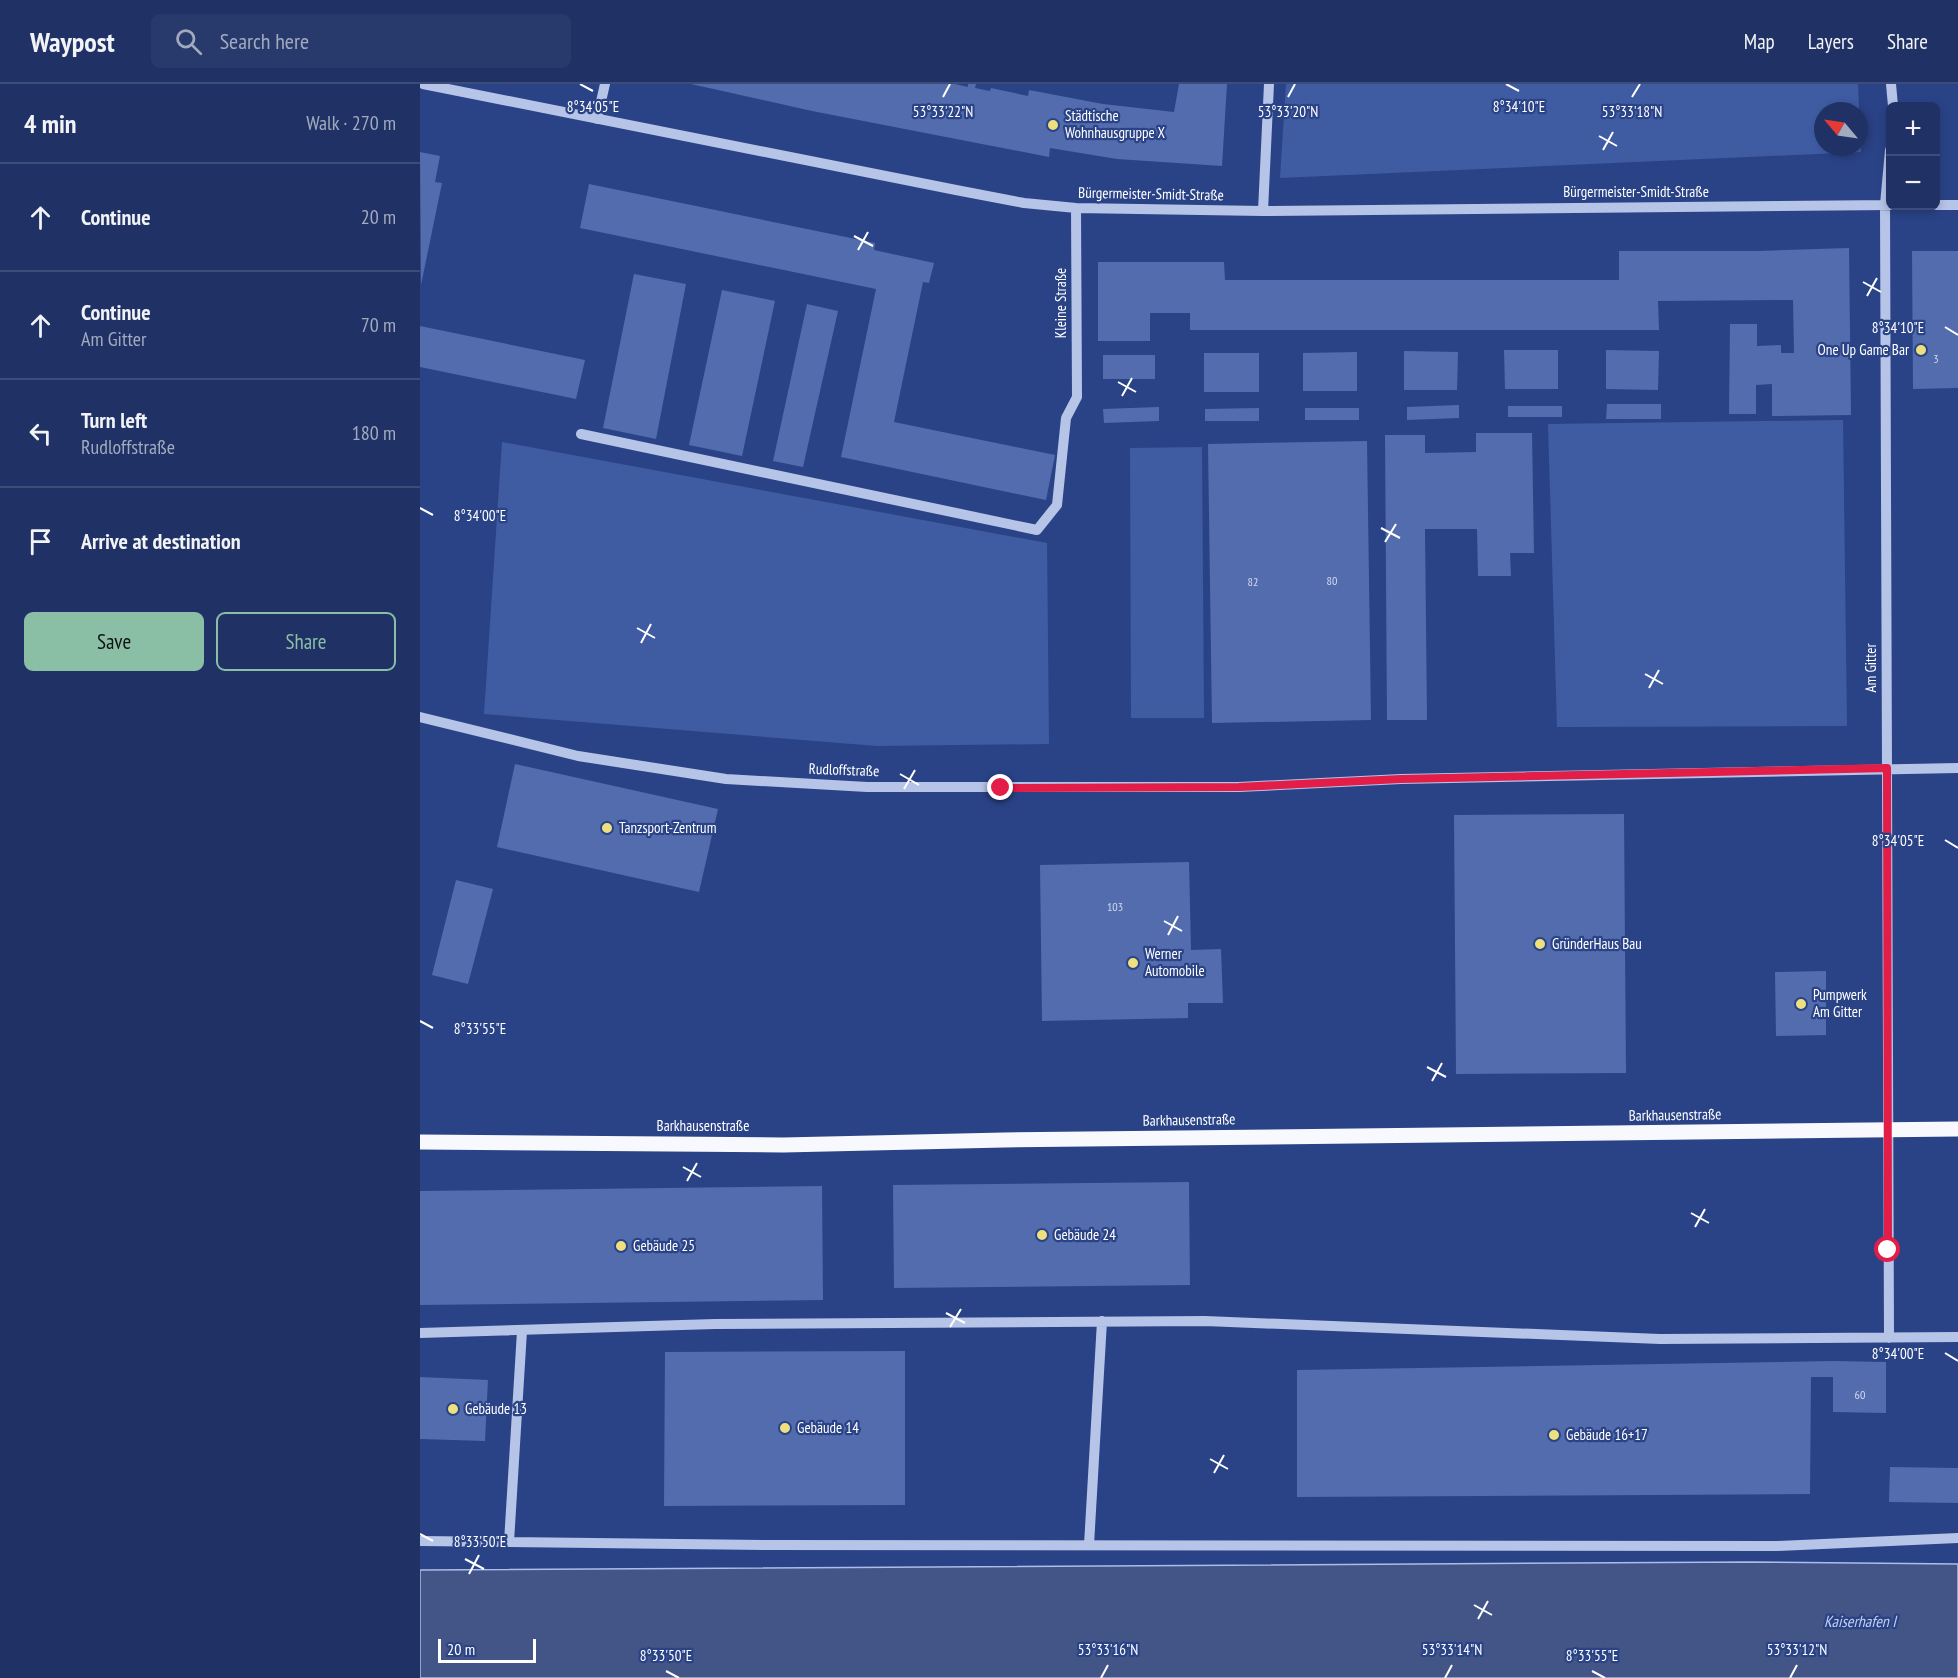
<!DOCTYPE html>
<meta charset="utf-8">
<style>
body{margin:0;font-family:"PT Sans Narrow",sans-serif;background:#283a6b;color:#f1f3f6}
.controls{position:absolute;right:18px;top:18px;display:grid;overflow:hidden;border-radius:9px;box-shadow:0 3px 9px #0003}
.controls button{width:54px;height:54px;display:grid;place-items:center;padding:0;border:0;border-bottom:2px solid #3d4d79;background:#203265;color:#f1f3f6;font:30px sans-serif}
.compass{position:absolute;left:1394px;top:18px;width:54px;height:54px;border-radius:50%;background:#203265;box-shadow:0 3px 9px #0003;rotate:299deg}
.scale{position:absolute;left:18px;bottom:15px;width:98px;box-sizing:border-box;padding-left:6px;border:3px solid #fff;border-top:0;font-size:16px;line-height:21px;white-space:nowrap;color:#fff;-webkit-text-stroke:4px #2a4387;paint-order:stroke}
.stop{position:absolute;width:18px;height:18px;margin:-14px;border:4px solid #e11d48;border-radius:50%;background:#fff}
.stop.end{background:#e11d48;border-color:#fff;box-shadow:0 2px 6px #0008}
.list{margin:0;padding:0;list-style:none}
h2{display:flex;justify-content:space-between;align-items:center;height:78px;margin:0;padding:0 24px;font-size:26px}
h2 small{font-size:20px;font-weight:400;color:#a2aabf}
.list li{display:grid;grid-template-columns:39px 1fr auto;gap:18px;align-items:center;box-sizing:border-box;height:108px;padding:0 24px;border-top:2px solid #3d4d79}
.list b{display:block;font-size:22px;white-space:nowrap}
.list p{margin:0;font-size:20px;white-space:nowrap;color:#a2aabf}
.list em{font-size:20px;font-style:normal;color:#a2aabf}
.actions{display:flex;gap:12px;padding:18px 24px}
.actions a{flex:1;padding:14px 0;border:2px solid #8abfa5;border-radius:9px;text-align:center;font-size:21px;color:#8abfa5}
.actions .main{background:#8abfa5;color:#111}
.icon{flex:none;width:33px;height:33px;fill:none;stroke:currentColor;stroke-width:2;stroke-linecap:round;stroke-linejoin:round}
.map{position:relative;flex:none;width:1538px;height:1594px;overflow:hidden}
header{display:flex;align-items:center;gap:36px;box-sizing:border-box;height:84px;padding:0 30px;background:#203265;border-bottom:2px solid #3d4d79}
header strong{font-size:28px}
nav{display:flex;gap:33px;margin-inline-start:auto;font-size:21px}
.search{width:420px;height:54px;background:#283a6b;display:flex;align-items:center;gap:15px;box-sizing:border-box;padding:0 21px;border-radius:9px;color:#a2aabf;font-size:22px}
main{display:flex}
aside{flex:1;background:#203265}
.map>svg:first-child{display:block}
.green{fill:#3f5ca3;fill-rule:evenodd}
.water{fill:#425586;stroke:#abbde8;stroke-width:1.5}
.building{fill:#536cae}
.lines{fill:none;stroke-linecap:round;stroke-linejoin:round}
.minor{stroke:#b6c4e8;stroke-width:10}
.major{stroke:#f8f9fe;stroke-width:15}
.route{stroke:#e11d48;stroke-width:8}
.ticks{fill:none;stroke:#fff;stroke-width:2}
.poi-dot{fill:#eee07e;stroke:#2a4387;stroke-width:2}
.labels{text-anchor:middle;stroke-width:4.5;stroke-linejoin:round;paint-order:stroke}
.number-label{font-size:12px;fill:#d4daeb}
.poi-label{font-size:15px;fill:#fff;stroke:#2a4387;text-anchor:start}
.street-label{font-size:15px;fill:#fff;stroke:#2a4387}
.water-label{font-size:16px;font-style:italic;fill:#c2cfef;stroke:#2a4387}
.ticks-label{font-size:15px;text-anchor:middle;fill:#fff;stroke:#2a4387;stroke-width:4.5;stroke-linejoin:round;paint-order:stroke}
</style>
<header>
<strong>Waypost</strong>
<div class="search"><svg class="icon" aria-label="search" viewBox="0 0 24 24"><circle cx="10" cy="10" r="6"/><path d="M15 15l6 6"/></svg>Search here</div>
<nav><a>Map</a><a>Layers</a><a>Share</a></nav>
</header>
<main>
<aside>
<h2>4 min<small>Walk · 270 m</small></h2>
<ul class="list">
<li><svg class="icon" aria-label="ahead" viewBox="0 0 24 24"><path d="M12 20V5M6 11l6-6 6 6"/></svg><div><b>Continue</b></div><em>20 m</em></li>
<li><svg class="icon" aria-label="ahead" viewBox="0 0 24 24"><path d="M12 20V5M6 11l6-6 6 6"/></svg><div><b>Continue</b><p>Am Gitter</p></div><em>70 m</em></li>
<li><svg class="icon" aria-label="left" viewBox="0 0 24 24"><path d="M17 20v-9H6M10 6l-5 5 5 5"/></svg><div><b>Turn left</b><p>Rudloffstraße</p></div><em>180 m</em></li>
<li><svg class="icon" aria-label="arrive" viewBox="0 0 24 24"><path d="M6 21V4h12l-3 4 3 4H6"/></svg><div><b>Arrive at destination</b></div></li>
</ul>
<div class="actions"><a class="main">Save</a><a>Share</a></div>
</aside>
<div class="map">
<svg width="1538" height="1594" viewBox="0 0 1538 1594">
<rect width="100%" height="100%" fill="#2a4387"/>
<!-- green -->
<path class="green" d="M 866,0 L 1438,0 L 1441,68 L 860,94 ZM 1403,27 L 1439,27 L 1439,63 L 1403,63 Z
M 1423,336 L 1427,642 L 1137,643 L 1128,340 Z
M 82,358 L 627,459 L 629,660 L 457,662 L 64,630 Z
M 782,363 L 784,634 L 711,634 L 710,364 Z"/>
<!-- water -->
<path class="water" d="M 1331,1478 L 1538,1480 L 1538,1594 L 0,1594 L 0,1486 Z"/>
<!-- building -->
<path class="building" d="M 271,0 L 535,0 L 548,3 L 548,0 L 556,0 L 555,4 L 570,7 L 571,4 L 608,12 L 609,6 L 683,20 L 754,28 L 759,0 L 807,0 L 802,82 L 697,75 L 630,64 L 629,73 L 392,27 Z
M 0,68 L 20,72 L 15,98 L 22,99 L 1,201 Z
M 169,100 L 455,159 L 454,166 L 514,179 L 509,199 L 503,198 L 474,338 L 635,371 L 626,416 L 421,373 L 456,205 L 160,144 Z
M 1429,164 L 1431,331 L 1352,332 L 1352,300 L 1336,301 L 1336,330 L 1309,330 L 1310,240 L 1337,240 L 1337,262 L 1361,261 L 1361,269 L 1374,269 L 1373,216 L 1238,217 L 1239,246 L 770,246 L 770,229 L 730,229 L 730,257 L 678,257 L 678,178 L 804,178 L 805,196 L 1199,196 L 1199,167 L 1339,167 Z
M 1492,167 L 1538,167 L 1538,304 L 1493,305 Z
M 214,190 L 266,200 L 236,355 L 183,344 Z
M 302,206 L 355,217 L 322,372 L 269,361 Z
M 387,220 L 418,227 L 383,383 L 353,377 Z
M 0,242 L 165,276 L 156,315 L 0,283 Z
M 1084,266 L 1138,266 L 1138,305 L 1085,305 Z
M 1186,266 L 1239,267 L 1238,306 L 1186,305 Z
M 984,267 L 1038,268 L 1037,306 L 984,306 Z
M 937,268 L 937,307 L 883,307 L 883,269 Z
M 784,269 L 839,269 L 839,308 L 784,308 Z
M 683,271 L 735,271 L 735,295 L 683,295 Z
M 1187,320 L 1241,320 L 1241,335 L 1186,335 Z
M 1039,321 L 1039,334 L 987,336 L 987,323 Z
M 1088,322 L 1142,322 L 1142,333 L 1088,333 Z
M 739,323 L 739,337 L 684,339 L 683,325 Z
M 839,324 L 839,337 L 785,337 L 785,325 Z
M 885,324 L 939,324 L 939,336 L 885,336 Z
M 1056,349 L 1112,349 L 1114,469 L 1090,469 L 1091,492 L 1058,492 L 1057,445 L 1005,445 L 1007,636 L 967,636 L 965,351 L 1005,351 L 1005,369 L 1056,368 Z
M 947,357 L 951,636 L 792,639 L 788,360 Z
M 95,680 L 298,725 L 279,808 L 77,763 Z
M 1204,730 L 1206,989 L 1036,990 L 1034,731 Z
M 769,778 L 771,866 L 801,865 L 803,919 L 768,919 L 768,934 L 622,937 L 620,781 Z
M 36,796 L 73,805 L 48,900 L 12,891 Z
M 1406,887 L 1406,951 L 1356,952 L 1355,888 Z
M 769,1098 L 770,1201 L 474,1204 L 473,1101 Z
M 402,1102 L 403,1216 L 0,1221 L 0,1107 Z
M 485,1267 L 485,1421 L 244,1422 L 245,1268 Z
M 1414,1277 L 1466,1278 L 1466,1329 L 1413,1328 L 1413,1293 L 1391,1293 L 1390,1410 L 877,1413 L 877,1286 Z
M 0,1293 L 68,1296 L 65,1357 L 0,1355 Z
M 1470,1383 L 1538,1384 L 1538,1419 L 1469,1418 Z"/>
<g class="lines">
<!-- minor -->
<path class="minor" d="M 3,0 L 536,106 L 604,119 L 656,124 L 843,127 L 1470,121
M 1471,0 L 1473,22
M 177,35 L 185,0
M 1516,121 L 1538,121
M 843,127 L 849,0
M 161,350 L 617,446 L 637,421 L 646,334 L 657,313 L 656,124
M 0,633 L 158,672 L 306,695 L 447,703 L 819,703 L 981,695 L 1538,684
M 0,1249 L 295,1240 L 785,1237 L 1240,1255 L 1538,1253
M 1469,1254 L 1465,121 L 1470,66
M 0,1457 L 346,1461 L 1357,1462 L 1538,1454
M 89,1458 L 102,1247
M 669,1461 L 682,1237"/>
<!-- major -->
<path class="major" d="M 0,1058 L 363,1061 L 584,1056 L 1538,1045"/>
</g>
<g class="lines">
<!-- route -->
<path class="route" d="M 581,704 L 819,703 L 981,695 L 1467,684 L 1468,1166"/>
</g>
<!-- ticks -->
<path class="ticks" d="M 160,0 L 173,7M 1086,0 L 1099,7M 523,13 L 530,0M 868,13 L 875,0M 1212,13 L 1220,0M 1179,52 L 1197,62M 1183,66 L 1193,48M 434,152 L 453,162M 438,166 L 448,148M 1443,198 L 1461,208M 1447,212 L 1457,194M 1525,243 L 1538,251M 698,298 L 716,308M 702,312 L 712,294M 0,424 L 13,431M 961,444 L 980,454M 965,458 L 976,440M 217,544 L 235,554M 221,559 L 231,540M 1225,590 L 1243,600M 1229,604 L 1239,586M 480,690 L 499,701M 484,705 L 495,686M 1525,756 L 1538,764M 744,837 L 762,847M 748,851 L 758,832M 0,937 L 13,944M 1007,983 L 1026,993M 1012,997 L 1022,979M 263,1083 L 281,1093M 267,1097 L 277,1079M 1271,1129 L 1289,1139M 1275,1143 L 1285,1125M 526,1229 L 545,1239M 530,1243 L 541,1225M 1525,1269 L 1538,1277M 790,1375 L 808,1385M 794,1389 L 804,1371M 0,1450 L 13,1457M 45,1475 L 64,1485M 49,1490 L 59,1471M 1054,1521 L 1072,1531M 1058,1535 L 1068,1517M 246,1587 L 259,1594M 1172,1587 L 1185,1594M 681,1594 L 688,1581M 1025,1594 L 1032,1581M 1370,1594 L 1377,1581"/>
<!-- markers -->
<g class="poi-dot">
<circle cx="633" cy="41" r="6"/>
<circle cx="1501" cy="266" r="6"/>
<circle cx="187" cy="744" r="6"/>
<circle cx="1120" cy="860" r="6"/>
<circle cx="713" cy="879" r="6"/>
<circle cx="1381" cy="920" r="6"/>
<circle cx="622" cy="1151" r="6"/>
<circle cx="201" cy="1162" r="6"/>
<circle cx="33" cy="1325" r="6"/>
<circle cx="365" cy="1344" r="6"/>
<circle cx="1134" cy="1351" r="6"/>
</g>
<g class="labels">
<!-- number labels -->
<g class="number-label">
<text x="1516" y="279">3</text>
<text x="912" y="501">80</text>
<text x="833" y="502">82</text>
<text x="695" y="827">103</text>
<text x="1440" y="1315">60</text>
</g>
<!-- poi labels -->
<g class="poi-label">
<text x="645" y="37">Städtische<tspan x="645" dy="17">Wohnhausgruppe X</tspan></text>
<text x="1489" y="271" text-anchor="end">One Up Game Bar</text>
<text x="199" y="749">Tanzsport-Zentrum</text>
<text x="1132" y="865">GründerHaus Bau</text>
<text x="725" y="875">Werner<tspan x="725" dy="17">Automobile</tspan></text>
<text x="1393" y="916">Pumpwerk<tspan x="1393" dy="17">Am Gitter</tspan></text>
<text x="634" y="1156">Gebäude 24</text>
<text x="213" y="1167">Gebäude 25</text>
<text x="45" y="1330">Gebäude 13</text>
<text x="377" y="1349">Gebäude 14</text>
<text x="1146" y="1356">Gebäude 16+17</text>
</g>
<!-- street labels -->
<g class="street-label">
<text x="1216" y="113">Bürgermeister-Smidt-Straße</text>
<text transform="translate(731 110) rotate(1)" y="5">Bürgermeister-Smidt-Straße</text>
<text transform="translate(641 219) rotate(-90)" y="5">Kleine Straße</text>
<text transform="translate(1451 584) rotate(-90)" y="5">Am Gitter</text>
<text transform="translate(424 686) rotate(2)" y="5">Rudloffstraße</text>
<text transform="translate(1255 1031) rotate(-1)" y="5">Barkhausenstraße</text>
<text transform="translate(769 1036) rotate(-1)" y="5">Barkhausenstraße</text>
<text x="283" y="1047">Barkhausenstraße</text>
</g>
<!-- water labels -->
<g class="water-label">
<text x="1440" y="1543">Kaiserhafen I</text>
</g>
</g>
<g class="ticks-label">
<text x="173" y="28">8°34'05"E</text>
<text x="1099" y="28">8°34'10"E</text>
<text x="523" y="33">53°33'22"N</text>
<text x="868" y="33">53°33'20"N</text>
<text x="1212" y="33">53°33'18"N</text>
<text x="1478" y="249">8°34'10"E</text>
<text x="60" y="437">8°34'00"E</text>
<text x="1478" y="762">8°34'05"E</text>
<text x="60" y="950">8°33'55"E</text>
<text x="1478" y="1275">8°34'00"E</text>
<text x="60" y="1463">8°33'50"E</text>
<text x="688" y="1571">53°33'16"N</text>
<text x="1032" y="1571">53°33'14"N</text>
<text x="1377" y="1571">53°33'12"N</text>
<text x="246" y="1577">8°33'50"E</text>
<text x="1172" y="1577">8°33'55"E</text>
</g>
</svg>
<div class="controls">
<button>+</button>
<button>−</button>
</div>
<svg class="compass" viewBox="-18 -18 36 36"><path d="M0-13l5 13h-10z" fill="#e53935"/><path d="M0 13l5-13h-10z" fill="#a2aabf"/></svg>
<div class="scale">20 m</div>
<div class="stop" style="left:1468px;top:1166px"></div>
<div class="stop end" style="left:581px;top:704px"></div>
</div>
</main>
